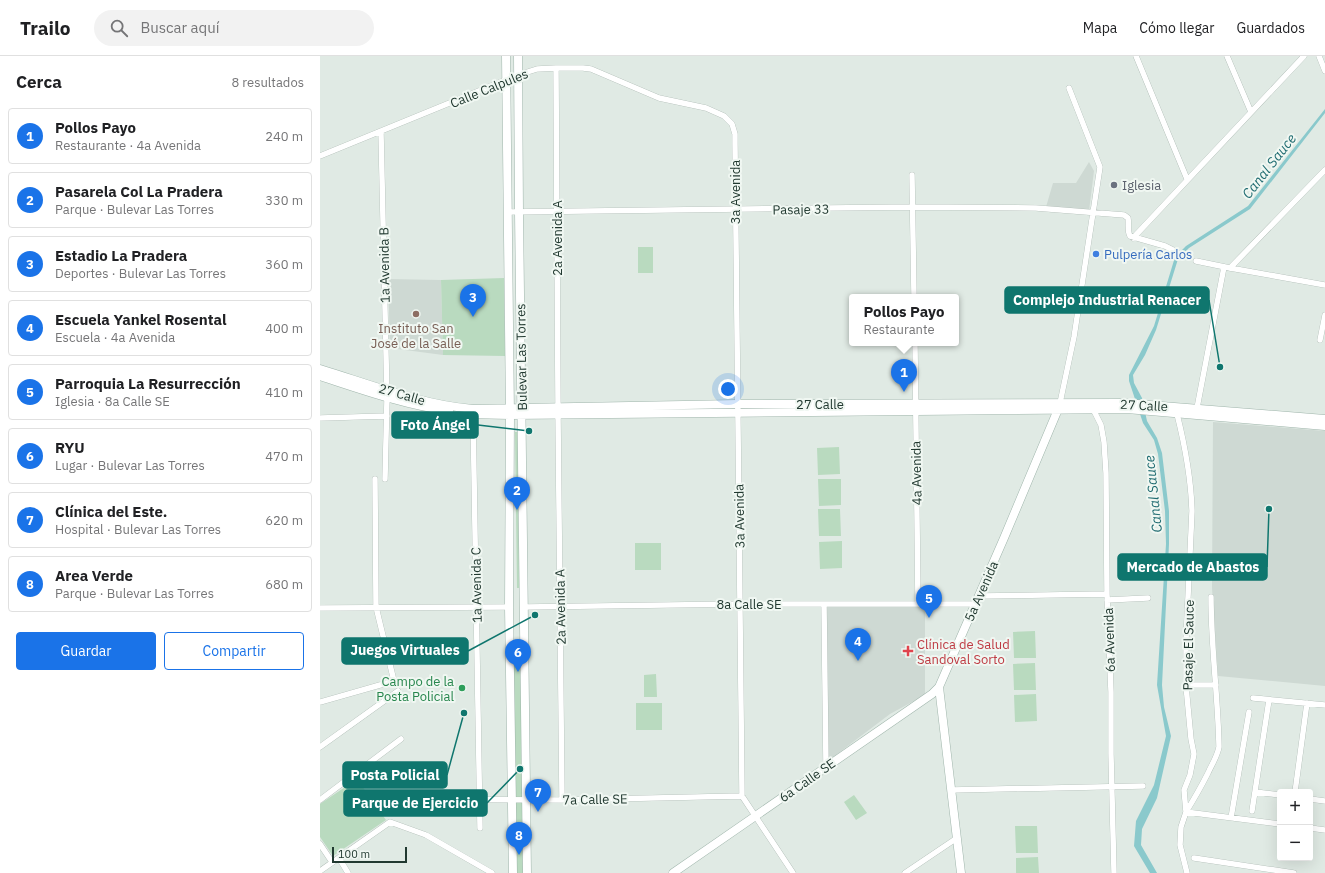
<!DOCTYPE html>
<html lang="es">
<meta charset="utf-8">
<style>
body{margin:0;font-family:"IBM Plex Sans",sans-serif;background:#f2f2f2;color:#202124}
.controls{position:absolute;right:12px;bottom:12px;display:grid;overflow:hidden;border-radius:4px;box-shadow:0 4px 16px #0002}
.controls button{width:36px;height:36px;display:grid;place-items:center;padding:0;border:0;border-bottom:1px solid #e0e0e0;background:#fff;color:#202124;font:20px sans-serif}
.scale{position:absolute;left:12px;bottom:10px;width:75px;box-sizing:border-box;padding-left:4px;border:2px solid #213930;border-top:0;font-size:11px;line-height:14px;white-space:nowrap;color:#213930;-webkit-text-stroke:3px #f0f7f2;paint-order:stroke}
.you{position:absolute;left:408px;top:333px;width:14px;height:14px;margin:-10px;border:3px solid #fff;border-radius:50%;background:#1a73e8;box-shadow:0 0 0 6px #1a73e833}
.badge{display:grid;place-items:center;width:26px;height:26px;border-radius:50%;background:#1a73e8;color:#fff;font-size:13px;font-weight:700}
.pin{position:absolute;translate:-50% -33px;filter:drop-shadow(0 1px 2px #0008)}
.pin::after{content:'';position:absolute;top:21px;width:14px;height:12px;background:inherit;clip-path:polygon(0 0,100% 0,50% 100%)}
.popup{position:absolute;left:529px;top:238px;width:110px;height:52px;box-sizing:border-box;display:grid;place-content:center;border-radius:4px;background:#fff;filter:drop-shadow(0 1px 3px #0005);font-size:13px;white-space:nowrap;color:#757577}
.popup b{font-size:15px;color:#202124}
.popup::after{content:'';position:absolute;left:50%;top:100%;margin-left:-8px;border:8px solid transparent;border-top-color:#fff}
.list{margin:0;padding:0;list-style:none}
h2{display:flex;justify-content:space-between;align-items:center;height:52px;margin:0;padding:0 16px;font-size:17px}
h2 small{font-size:13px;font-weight:400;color:#757577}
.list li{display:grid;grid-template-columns:26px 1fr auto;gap:12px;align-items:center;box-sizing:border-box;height:56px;margin:0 8px 8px;padding:0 8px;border:1px solid #e0e0e0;border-radius:4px}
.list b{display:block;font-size:15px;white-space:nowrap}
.list p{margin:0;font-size:13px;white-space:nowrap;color:#757577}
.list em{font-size:13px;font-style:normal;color:#757577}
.actions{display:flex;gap:8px;padding:12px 16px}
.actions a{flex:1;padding:9px 0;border:1px solid #1a73e8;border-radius:4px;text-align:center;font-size:14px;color:#1a73e8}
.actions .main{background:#1a73e8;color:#fff}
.icon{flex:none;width:22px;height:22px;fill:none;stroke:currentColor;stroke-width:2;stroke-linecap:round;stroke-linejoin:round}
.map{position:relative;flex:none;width:1005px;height:817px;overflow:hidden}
header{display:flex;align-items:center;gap:24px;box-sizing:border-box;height:56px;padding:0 20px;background:#fff;border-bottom:1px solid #e0e0e0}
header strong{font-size:19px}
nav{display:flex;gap:22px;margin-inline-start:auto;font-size:14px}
.search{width:280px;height:36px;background:#f2f2f2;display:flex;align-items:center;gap:10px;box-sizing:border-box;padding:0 14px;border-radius:22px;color:#757577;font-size:15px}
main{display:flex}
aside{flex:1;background:#fff}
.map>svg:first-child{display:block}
.built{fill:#ced9d3}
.green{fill:#b9dabf}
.water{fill:#8ac9cc}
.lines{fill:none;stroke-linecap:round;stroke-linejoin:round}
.street-casing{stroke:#a3b1aa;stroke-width:6}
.secondary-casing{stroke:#9fb5ab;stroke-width:9}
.street{stroke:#fff;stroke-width:5.5}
.secondary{stroke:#fff;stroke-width:8}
.worship-dot{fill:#6b7280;stroke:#f0f7f2;stroke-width:1.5}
.shop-dot{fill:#3f7fe0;stroke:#f0f7f2;stroke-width:1.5}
.education-dot{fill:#8d6e63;stroke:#f0f7f2;stroke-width:1.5}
.health-dot{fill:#e0444e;stroke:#f0f7f2;stroke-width:1.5}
.leisure-dot{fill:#2e9e5b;stroke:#f0f7f2;stroke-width:1.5}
.labels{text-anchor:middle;stroke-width:4;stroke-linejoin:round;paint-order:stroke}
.street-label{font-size:13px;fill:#213930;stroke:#f0f7f2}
.worship-label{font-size:13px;fill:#5b616d;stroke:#f0f7f2;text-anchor:start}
.shop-label{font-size:13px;fill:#366cbe;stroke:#f0f7f2;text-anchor:start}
.education-label{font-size:13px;fill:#785e54;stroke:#f0f7f2}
.health-label{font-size:13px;fill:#be3a42;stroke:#f0f7f2;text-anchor:start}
.leisure-label{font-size:13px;fill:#27864d;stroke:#f0f7f2;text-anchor:end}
.water-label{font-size:14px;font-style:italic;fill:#206c71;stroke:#f0f7f2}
.leader{fill:none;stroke:#0f766e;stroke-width:1.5}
.callout-dot{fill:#0f766e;stroke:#f0f7f2;stroke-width:1.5}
.callout{fill:#0f766e;stroke:#0f766e;stroke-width:1.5}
.callout-label{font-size:14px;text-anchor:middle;font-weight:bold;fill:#fff}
</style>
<header>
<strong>Trailo</strong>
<div class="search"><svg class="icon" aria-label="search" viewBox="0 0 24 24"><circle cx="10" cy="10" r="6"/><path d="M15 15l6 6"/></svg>Buscar aquí</div>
<nav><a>Mapa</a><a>Cómo llegar</a><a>Guardados</a></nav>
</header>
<main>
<aside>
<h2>Cerca<small>8 resultados</small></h2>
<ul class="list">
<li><span class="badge">1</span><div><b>Pollos Payo</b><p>Restaurante · 4a Avenida</p></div><em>240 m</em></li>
<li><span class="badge">2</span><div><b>Pasarela Col La Pradera</b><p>Parque · Bulevar Las Torres</p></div><em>330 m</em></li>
<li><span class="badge">3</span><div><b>Estadio La Pradera</b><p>Deportes · Bulevar Las Torres</p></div><em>360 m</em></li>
<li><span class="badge">4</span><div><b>Escuela Yankel Rosental</b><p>Escuela · 4a Avenida</p></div><em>400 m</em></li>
<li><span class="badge">5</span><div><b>Parroquia La Resurrección</b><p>Iglesia · 8a Calle SE</p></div><em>410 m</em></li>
<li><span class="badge">6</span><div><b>RYU</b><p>Lugar · Bulevar Las Torres</p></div><em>470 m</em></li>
<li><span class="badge">7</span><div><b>Clínica del Este.</b><p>Hospital · Bulevar Las Torres</p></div><em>620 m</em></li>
<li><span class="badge">8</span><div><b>Area Verde</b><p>Parque · Bulevar Las Torres</p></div><em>680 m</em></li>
</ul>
<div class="actions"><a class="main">Guardar</a><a>Compartir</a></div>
</aside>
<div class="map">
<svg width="1005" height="817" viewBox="0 0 1005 817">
<rect width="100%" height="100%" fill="#e0eae4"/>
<!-- built -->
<path class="built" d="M 769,106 L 774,115 L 769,155 L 726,151 L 733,127 L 756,127 Z
M 68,223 L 121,224 L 123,299 L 70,292 Z
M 893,366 L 1005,375 L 1005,630 L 898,620 L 892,532 Z
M 605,550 L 605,639 L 570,658 L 508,705 L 506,551 Z"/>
<!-- green -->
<path class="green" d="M 318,191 L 333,191 L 333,217 L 318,217 Z
M 184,222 L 185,300 L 123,299 L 121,224 Z
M 195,376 L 198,376 L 199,532 L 197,532 Z
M 519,391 L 520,418 L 498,419 L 497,392 Z
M 498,423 L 521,423 L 521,449 L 499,450 Z
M 520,453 L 521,480 L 499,480 L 498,453 Z
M 522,485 L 522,512 L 500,513 L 499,486 Z
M 315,487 L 341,487 L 341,514 L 315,514 Z
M 715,575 L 716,602 L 694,602 L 693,576 Z
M 202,587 L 203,817 L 196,817 L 192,588 Z
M 715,607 L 716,634 L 694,634 L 693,608 Z
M 336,618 L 337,641 L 324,641 L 324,619 Z
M 716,638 L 717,665 L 695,666 L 694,639 Z
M 316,647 L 342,647 L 342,674 L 316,674 Z
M 37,723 L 66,764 L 13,800 L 0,781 L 0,748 Z
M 534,739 L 547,757 L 536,764 L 524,746 Z
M 695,770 L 717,770 L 718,797 L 696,797 Z
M 718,801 L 719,817 L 696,817 L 696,802 Z"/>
<!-- water -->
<path class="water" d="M 1005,53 L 1005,57 L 930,153 L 869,192 L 858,203 L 836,274 L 825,299 L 813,319 L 814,327 L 822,342 L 827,365 L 837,382 L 842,397 L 849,455 L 849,488 L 842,629 L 844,651 L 851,680 L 837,742 L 822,773 L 821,789 L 837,817 L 830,817 L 814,790 L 816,765 L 834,729 L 846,680 L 837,629 L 846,488 L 845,455 L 838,398 L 834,384 L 823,367 L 809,325 L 809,319 L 834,270 L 855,201 L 866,190 L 928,150 Z"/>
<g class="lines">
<!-- street casing -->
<g class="street-casing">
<path id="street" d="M 816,0 L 867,123
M 907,0 L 931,56
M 999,0 L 1005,15
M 236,12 L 238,351
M 61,76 L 67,342 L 65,423
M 0,100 L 198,19 L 217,13 L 236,12 L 263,12 L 271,13 L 339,42 L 386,52 L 404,60 L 412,68 L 415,78 L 415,88 L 422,740 L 473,817
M 592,119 L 594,241
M 188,156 L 593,151 L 716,152 L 804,159 L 808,162 C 809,167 807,175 810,180 L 845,190 L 857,196
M 813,182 L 984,0
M 876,205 L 910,212 L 1005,229
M 910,212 L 1005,114
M 1000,284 L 1005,259
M 595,287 L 598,548
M 740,347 L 754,281 L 780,111 L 749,32
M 877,352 L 904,211
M 773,353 L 781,369 L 784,386 L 786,417 L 787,538 L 791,636 L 791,698 L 794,817
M 153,358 L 160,772
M 238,358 L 242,744
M 857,358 C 865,390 871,422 872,455 L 866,584 L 866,630 L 871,683 L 874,698 L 870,719 L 864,734 L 866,756 L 861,771 L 860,789 L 867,817
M 0,362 L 67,360
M 659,540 L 787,538
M 891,541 C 891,591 898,641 899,691 C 897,701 892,708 888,717 C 881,731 874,743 866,756 L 960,768
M 787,544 L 828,542
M 504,548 L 506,711
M 204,551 L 420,548 L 655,548
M 0,552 L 189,551
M 866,629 L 896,629
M 933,642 L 1005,649
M 0,646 L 74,625 L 56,551 L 55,423
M 0,691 L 78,635
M 631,734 L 823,730
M 935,736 L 960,739
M 975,736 L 987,647
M 56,743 L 242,744 L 422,740
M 990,743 L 1005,745
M 0,744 L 81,683
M 932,755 L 949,644
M 911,762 L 929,656
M 990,772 L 1005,774
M 0,788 L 12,806
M 19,802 L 28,817
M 874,802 L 974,817
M 0,815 L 70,766 L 106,779 L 172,817
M 585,817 L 637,782"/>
</g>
<!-- secondary casing -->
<g class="secondary-casing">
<path id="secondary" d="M 186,0 L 190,359 L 189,551 L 193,817
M 198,0 L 199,156 L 207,817
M 0,313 C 49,328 102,349 153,353 L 417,348 L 804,347 L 1005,363
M 0,320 C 43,334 85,349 129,355
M 147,358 L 190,359 L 807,353 L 1005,370
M 353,817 L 612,638 L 619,631
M 641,817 L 619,631 L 684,482 L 739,351"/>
</g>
<!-- street -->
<use href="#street" class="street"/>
<!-- secondary -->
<use href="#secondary" class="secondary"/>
</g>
<!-- markers -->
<circle class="worship-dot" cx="794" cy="129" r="4"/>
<circle class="shop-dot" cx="776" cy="198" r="4"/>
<circle class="education-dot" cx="96" cy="258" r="4"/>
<path class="health-dot" d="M586 589h4v4h4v4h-4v4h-4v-4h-4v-4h4z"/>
<circle class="leisure-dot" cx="142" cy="632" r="4"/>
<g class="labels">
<!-- street labels -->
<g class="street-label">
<text transform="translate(169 32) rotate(-22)" y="5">Calle Calpules</text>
<text transform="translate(415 136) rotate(-90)" y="5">3a Avenida</text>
<text transform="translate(481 153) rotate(-1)" y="5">Pasaje 33</text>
<text transform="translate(237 182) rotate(-90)" y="5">2a Avenida A</text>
<text transform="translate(64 209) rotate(-91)" y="5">1a Avenida B</text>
<text transform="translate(201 301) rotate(-91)" y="5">Bulevar Las Torres</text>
<text transform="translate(82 338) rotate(16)" y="5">27 Calle</text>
<text x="500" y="353">27 Calle</text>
<text transform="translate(824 349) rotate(3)" y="5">27 Calle</text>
<text transform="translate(596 417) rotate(-91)" y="5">4a Avenida</text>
<text transform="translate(419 460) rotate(-91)" y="5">3a Avenida</text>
<text transform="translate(156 529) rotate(-91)" y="5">1a Avenida C</text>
<text transform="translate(661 535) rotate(-66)" y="5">5a Avenida</text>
<text x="429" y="553">8a Calle SE</text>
<text transform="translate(240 551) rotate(-91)" y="5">2a Avenida A</text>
<text transform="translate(789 584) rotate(-92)" y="5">6a Avenida</text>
<text transform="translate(868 589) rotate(-89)" y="5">Pasaje El Sauce</text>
<text transform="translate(487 724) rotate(-35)" y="5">6a Calle SE</text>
<text transform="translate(275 743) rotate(-1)" y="5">7a Calle SE</text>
</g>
<!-- worship labels -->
<g class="worship-label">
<text x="802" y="134">Iglesia</text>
</g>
<!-- shop labels -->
<g class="shop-label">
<text x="784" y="203">Pulpería Carlos</text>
</g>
<!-- education labels -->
<g class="education-label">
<text x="96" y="277">Instituto San<tspan x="96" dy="15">José de la Salle</tspan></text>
</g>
<!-- health labels -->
<g class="health-label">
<text x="597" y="593">Clínica de Salud<tspan x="597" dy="15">Sandoval Sorto</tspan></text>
</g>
<!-- leisure labels -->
<g class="leisure-label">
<text x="134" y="630">Campo de la<tspan x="134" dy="15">Posta Policial</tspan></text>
</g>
<!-- water labels -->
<g class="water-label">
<text transform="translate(949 110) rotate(-52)" y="5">Canal Sauce</text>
<text transform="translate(833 438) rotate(-96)" y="5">Canal Sauce</text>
</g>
</g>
<!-- callouts -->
<path class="leader" d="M900 311L889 244M209 375L158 369M949 453L947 511M215 559L148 595M144 657L127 719M200 713L167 747"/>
<g class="callout-dot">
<circle cx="900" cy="311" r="4"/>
<circle cx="209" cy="375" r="4"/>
<circle cx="949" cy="453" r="4"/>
<circle cx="215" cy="559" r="4"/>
<circle cx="144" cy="657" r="4"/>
<circle cx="200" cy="713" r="4"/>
</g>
<g class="callout">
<rect x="685" y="231" width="204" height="26" rx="4"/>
<rect x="72" y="356" width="86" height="26" rx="4"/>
<rect x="798" y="498" width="149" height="26" rx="4"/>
<rect x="22" y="582" width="126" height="26" rx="4"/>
<rect x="23" y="706" width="104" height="26" rx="4"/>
<rect x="24" y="734" width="143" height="26" rx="4"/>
</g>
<g class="callout-label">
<text x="787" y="249">Complejo Industrial Renacer</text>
<text x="115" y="374">Foto Ángel</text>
<text x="873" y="516">Mercado de Abastos</text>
<text x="85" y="599">Juegos Virtuales</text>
<text x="75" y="724">Posta Policial</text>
<text x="95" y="752">Parque de Ejercicio</text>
</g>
</svg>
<div class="controls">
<button>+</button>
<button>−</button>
</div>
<div class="scale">100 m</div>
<div class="you"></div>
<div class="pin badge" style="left:584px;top:336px">1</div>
<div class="popup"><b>Pollos Payo</b>Restaurante</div>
<div class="pin badge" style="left:197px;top:454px">2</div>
<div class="pin badge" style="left:153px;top:261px">3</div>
<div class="pin badge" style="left:538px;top:605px">4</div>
<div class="pin badge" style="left:609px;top:562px">5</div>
<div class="pin badge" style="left:198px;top:616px">6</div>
<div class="pin badge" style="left:218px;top:756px">7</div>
<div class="pin badge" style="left:199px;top:799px">8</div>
</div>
</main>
